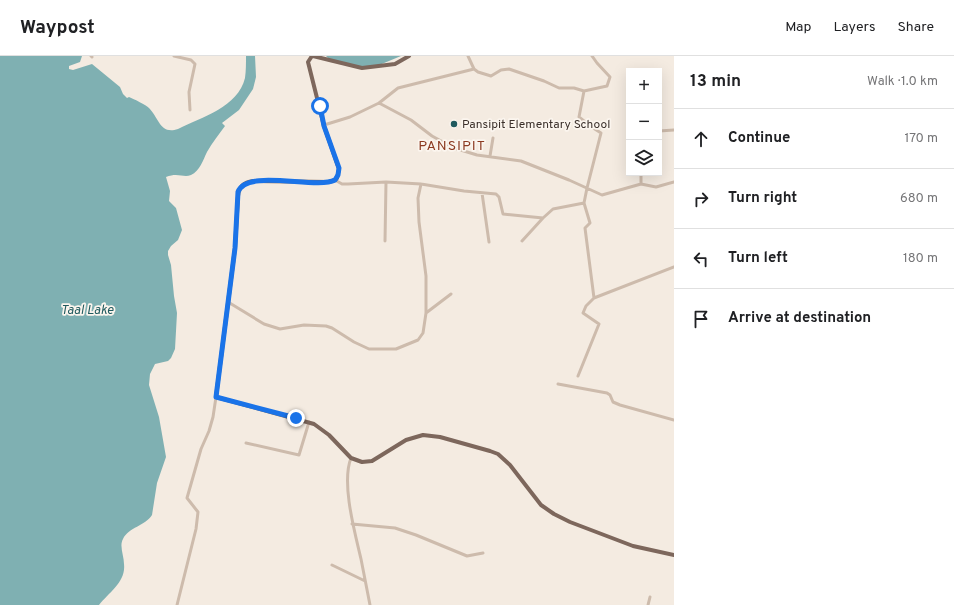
<!DOCTYPE html>
<meta charset="utf-8">
<style>
body{margin:0;font-family:Overpass,sans-serif;background:#f6f6f6;color:#202124}
.controls{position:absolute;right:12px;top:12px;display:grid;overflow:hidden;border-radius:0px;box-shadow:0 4px 16px #0002}
.controls button{width:36px;height:36px;display:grid;place-items:center;padding:0;border:0;border-bottom:1px solid #e0e0e0;background:#fff;color:#202124;font:20px sans-serif}
.stop{position:absolute;width:12px;height:12px;margin:-9px;border:3px solid #1a73e8;border-radius:50%;background:#fff}
.stop.end{background:#1a73e8;border-color:#fff;box-shadow:0 1px 4px #0008}
.list{margin:0;padding:0;list-style:none}
h2{display:flex;justify-content:space-between;align-items:center;height:52px;margin:0;padding:0 16px;font-size:17px}
h2 small{font-size:13px;font-weight:400;color:#757577}
.list li{display:grid;grid-template-columns:26px 1fr auto;gap:12px;align-items:center;box-sizing:border-box;height:60px;padding:0 16px;border-top:1px solid #e0e0e0}
.list b{display:block;font-size:15px;white-space:nowrap}
.list em{font-size:13px;font-style:normal;color:#757577}
.icon{flex:none;width:22px;height:22px;fill:none;stroke:currentColor;stroke-width:2;stroke-linecap:round;stroke-linejoin:round}
.map{position:relative;flex:none;width:674px;height:549px;overflow:hidden}
header{display:flex;align-items:center;gap:24px;box-sizing:border-box;height:56px;padding:0 20px;background:#fff;border-bottom:1px solid #e0e0e0}
header strong{font-size:19px}
nav{display:flex;gap:22px;margin-inline-start:auto;font-size:14px}
main{display:flex}
aside{flex:1;background:#fff}
.map>svg:first-child{display:block}
.water{fill:#7fb0b2}
.lines{fill:none;stroke-linecap:round;stroke-linejoin:round}
.minor{stroke:#cdbbac;stroke-width:3}
.major{stroke:#7d675c;stroke-width:4}
.route{stroke:#1a73e8;stroke-width:5}
.poi-dot{fill:#1f5a5e;stroke:#fbf5ee;stroke-width:1.5}
.labels{text-anchor:middle;stroke-width:3.5;stroke-linejoin:round;paint-order:stroke}
.poi-label{font-size:12px;fill:#3b302b;stroke:#fbf5ee;text-anchor:start}
.water-label{font-size:13px;font-style:italic;fill:#1f5a5e;stroke:#fbf5ee}
.quarter-label{font-size:14px;letter-spacing:1px;fill:#8c3b22;stroke:#fbf5ee}
</style>
<header>
<strong>Waypost</strong>
<nav><a>Map</a><a>Layers</a><a>Share</a></nav>
</header>
<main>
<div class="map">
<svg width="674" height="549" viewBox="0 0 674 549">
<rect width="100%" height="100%" fill="#f4ebe1"/>
<!-- water -->
<path class="water" d="M 0,0 L 82,0 L 80,6 L 69,10 L 69,13 L 73,14 L 92,8 L 120,31 L 123,38 L 127,42 L 129,41 C 134,43 146,49 149,52 C 159,62 160,79 178,73 C 202,61 238,51 245,22 C 246,15 246,7 246,0 L 255,0 L 256,21 L 253,33 L 239,54 L 222,67 L 225,70 C 219,78 212,87 207,96 C 203,104 200,115 191,119 C 183,122 178,116 166,121 L 170,135 L 169,145 L 176,152 L 182,174 L 178,184 L 171,190 L 168,195 L 168,199 L 171,209 L 174,240 L 177,257 L 175,293 L 171,302 L 168,305 L 155,308 L 150,318 L 149,329 L 159,361 L 166,401 L 157,427 L 152,459 C 145,470 129,471 123,483 C 119,490 124,500 124,508 C 126,526 109,536 99,549 L 0,549 Z
M 326,0 L 401,0 L 372,12 L 358,12 L 329,3 Z"/>
<g class="lines">
<!-- minor -->
<path class="minor" d="M 91,0 L 92,1
M 174,0 L 191,4 L 195,8 L 189,36 L 190,54
M 468,0 L 474,13
M 584,35 L 607,30 L 610,21 L 597,7 L 592,0
M 324,69 L 350,61 L 379,47 L 411,64 L 432,80 L 454,92 L 477,99 L 521,105 L 569,124 L 602,139 L 641,128 L 656,131 L 674,126
M 659,75 L 674,74
M 490,100 L 493,82
M 335,124 L 342,128 L 348,128 L 386,126 L 421,128 L 464,135 L 496,138 L 499,141 L 503,158 L 543,162 L 553,153 L 584,147 L 587,132 L 601,77 L 590,70 L 579,61 L 584,35 L 574,32 L 559,32 L 544,25 L 509,13 L 501,14 L 491,20 L 478,16 L 474,13 L 398,32 L 379,47
M 641,128 L 641,117
M 482,137 L 489,186
M 385,185 L 386,126
M 522,185 L 543,162
M 594,242 L 674,211
M 228,246 L 264,268 L 280,273 L 304,269 L 326,270 L 332,272 L 354,286 L 369,293 L 396,293 L 418,284 L 423,277 L 426,257 L 426,220 L 419,166 L 418,142 L 421,128
M 426,257 L 451,238
M 578,320 L 599,268 L 583,257 L 586,250 L 594,242 L 585,172 L 590,167 L 584,147
M 558,328 L 607,337 L 610,339 L 613,346 L 620,349 L 674,364
M 246,387 L 299,399 L 309,366
M 351,402 C 341,427 355,477 361,503 C 364,518 367,534 370,549
M 352,468 L 395,472 L 416,479 L 467,500 L 483,497
M 332,509 L 365,525
M 177,549 L 196,473 L 198,456 L 187,442 L 201,393 L 209,375 L 213,361 L 216,341
M 648,549 L 650,541"/>
<!-- major -->
<path class="major" d="M 312,0 L 308,6 L 324,70 L 339,113 L 337,122 L 335,124 L 329,126 L 253,125 C 244,126 239,130 238,140 L 235,192 L 216,341 L 314,368 L 329,379 L 351,402 L 362,406 L 372,405 L 406,384 L 423,379 L 440,381 L 490,395 L 498,398 L 510,409 L 541,449 L 554,458 L 570,466 L 633,490 L 674,499
M 313,0 L 362,12 L 395,8 L 409,0"/>
</g>
<g class="lines">
<!-- route -->
<path class="route" d="M 296,362 L 216,341 L 235,192 L 238,136 C 247,112 316,134 335,124 L 338,119 L 339,112 L 324,70 L 320,50"/>
</g>
<!-- markers -->
<circle class="poi-dot" cx="454" cy="68" r="4"/>
<g class="labels">
<!-- poi labels -->
<g class="poi-label">
<text x="462" y="72">Pansipit Elementary School</text>
</g>
<!-- water labels -->
<g class="water-label">
<text x="87" y="258">Taal Lake</text>
</g>
<!-- quarter labels -->
<g class="quarter-label">
<text x="452" y="94">PANSIPIT</text>
</g>
</g>
</svg>
<div class="controls">
<button>+</button>
<button>−</button>
<button><svg class="icon" aria-label="layers" viewBox="0 0 24 24"><path d="M12 4l9 5-9 5-9-5zM3 14l9 5 9-5"/></svg></button>
</div>
<div class="stop" style="left:320px;top:50px"></div>
<div class="stop end" style="left:296px;top:362px"></div>
</div>
<aside>
<h2>13 min<small>Walk · 1.0 km</small></h2>
<ul class="list">
<li><svg class="icon" aria-label="ahead" viewBox="0 0 24 24"><path d="M12 20V5M6 11l6-6 6 6"/></svg><div><b>Continue</b></div><em>170 m</em></li>
<li><svg class="icon" aria-label="right" viewBox="0 0 24 24"><path d="M7 20v-9h11M14 6l5 5-5 5"/></svg><div><b>Turn right</b></div><em>680 m</em></li>
<li><svg class="icon" aria-label="left" viewBox="0 0 24 24"><path d="M17 20v-9H6M10 6l-5 5 5 5"/></svg><div><b>Turn left</b></div><em>180 m</em></li>
<li><svg class="icon" aria-label="arrive" viewBox="0 0 24 24"><path d="M6 21V4h12l-3 4 3 4H6"/></svg><div><b>Arrive at destination</b></div></li>
</ul>
</aside>
</main>
